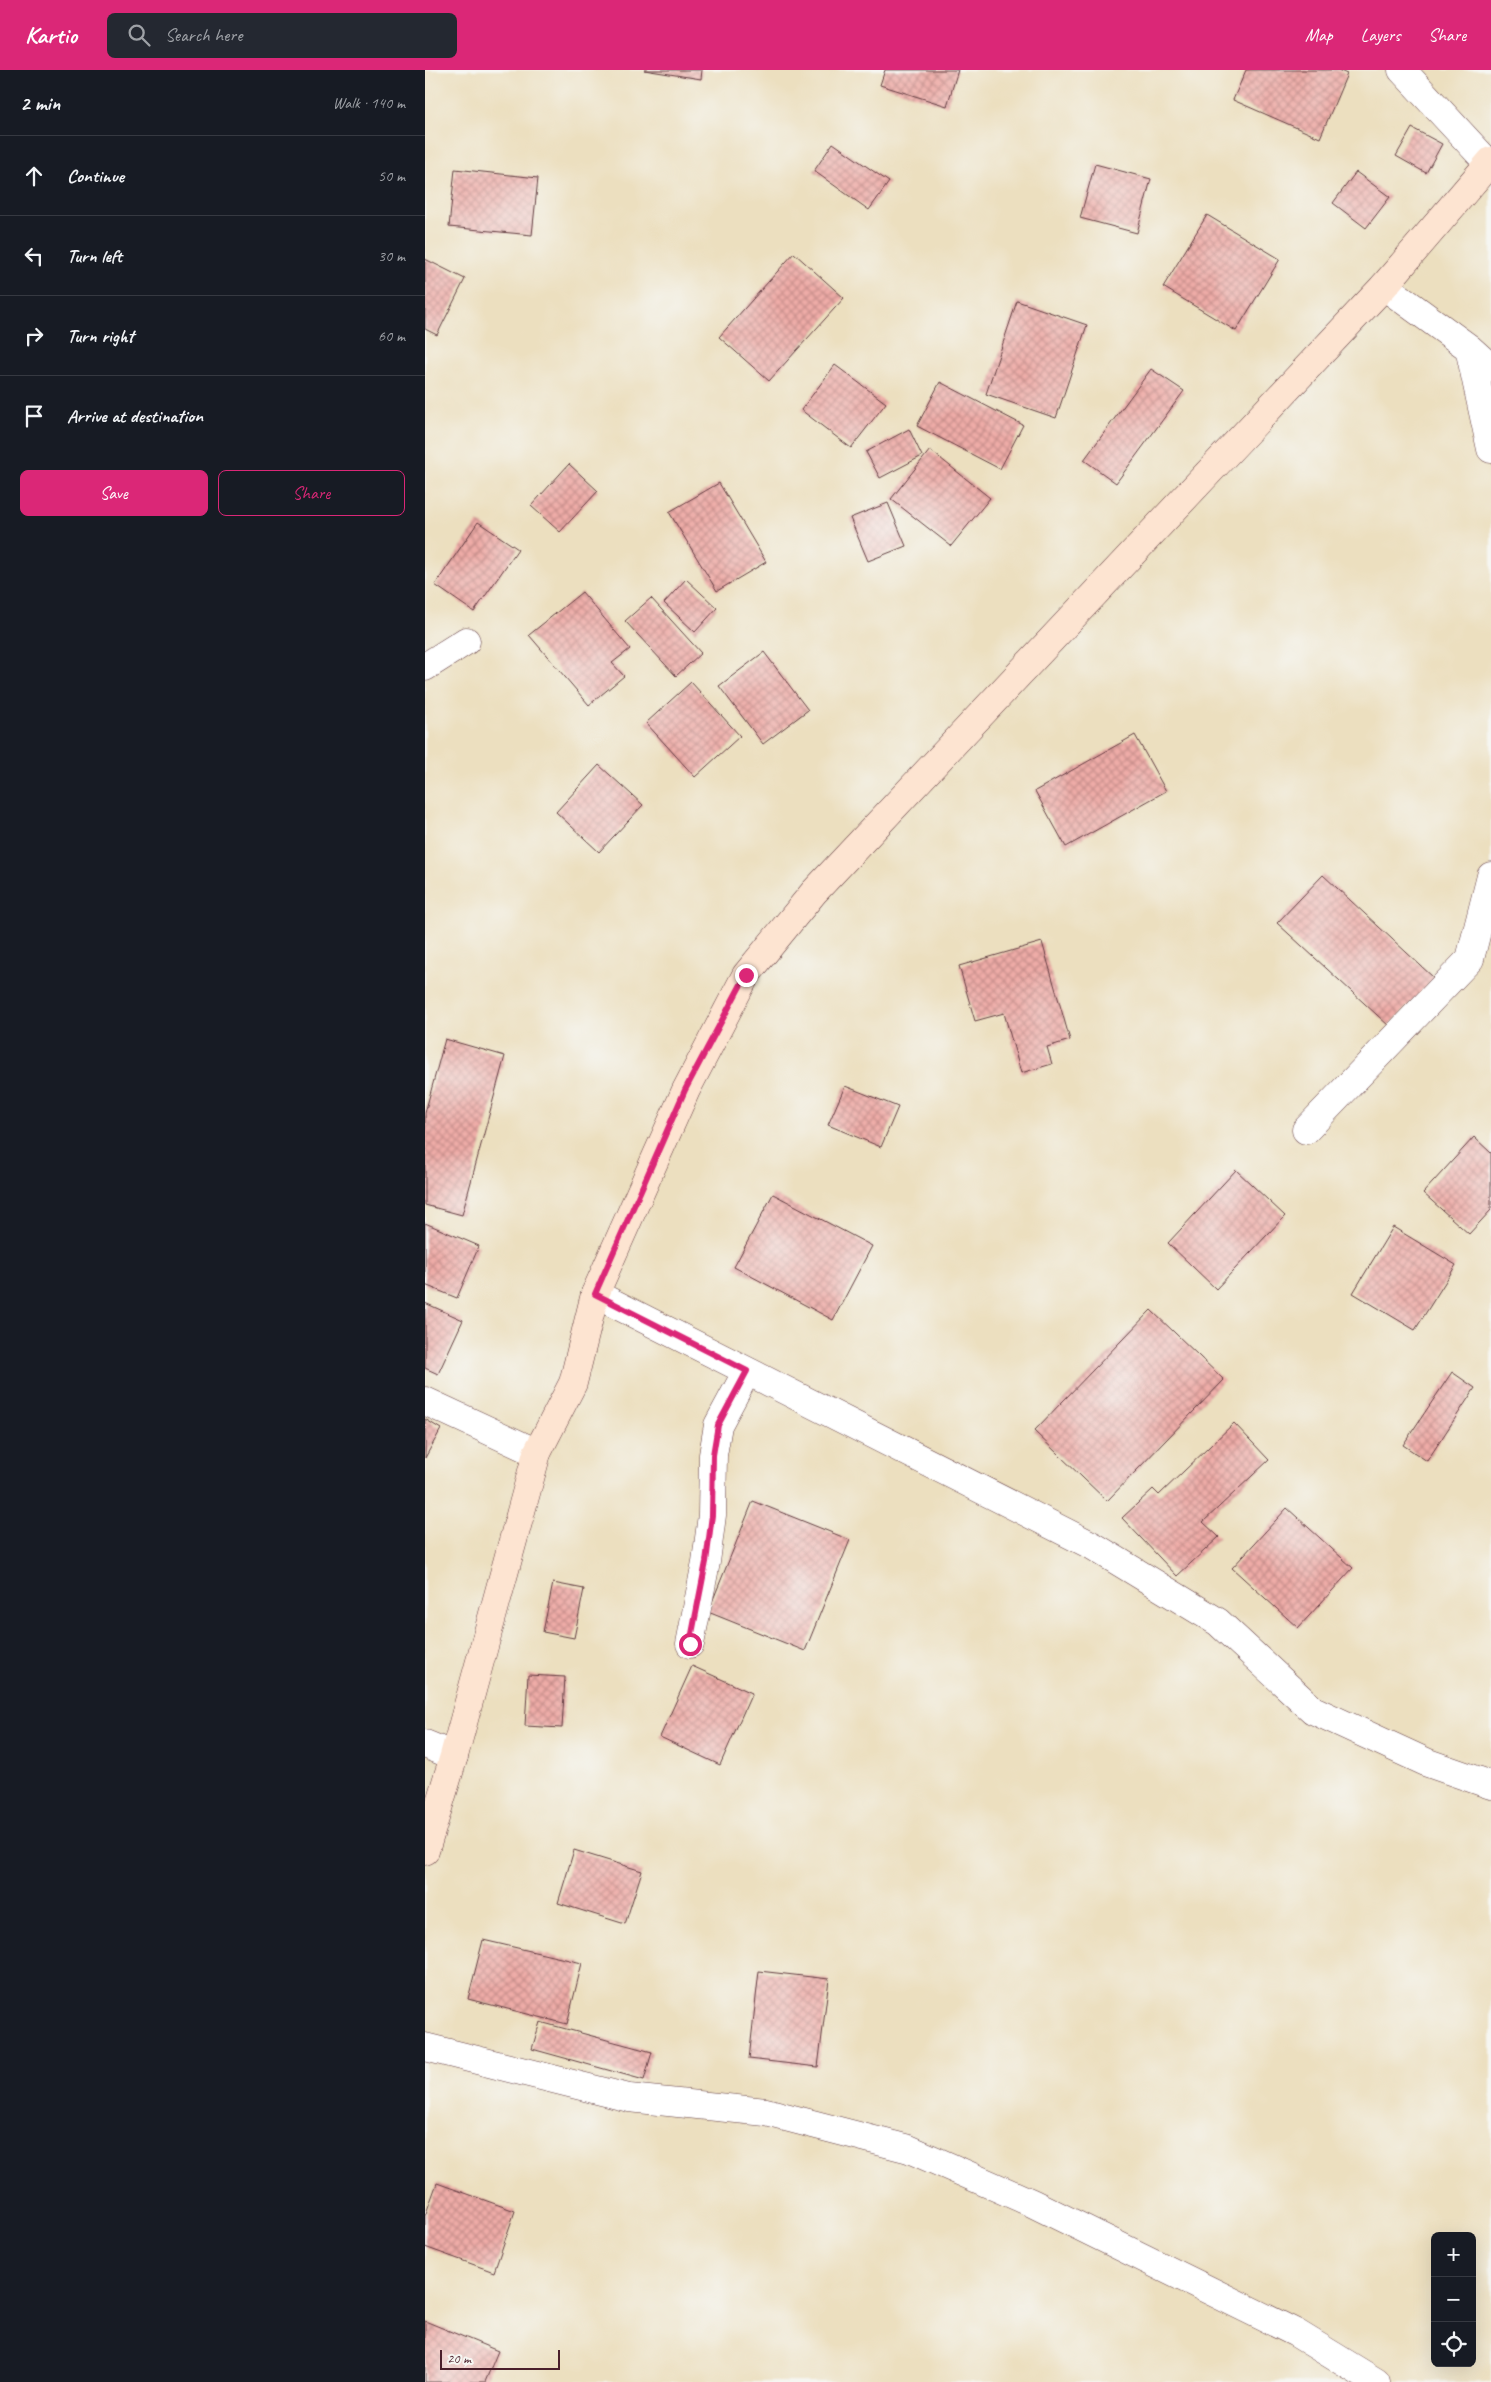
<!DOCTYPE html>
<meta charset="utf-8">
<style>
body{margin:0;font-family:Caveat,sans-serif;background:#242831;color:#f1f3f6}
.controls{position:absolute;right:15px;bottom:15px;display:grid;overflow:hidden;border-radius:8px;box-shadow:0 5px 20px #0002}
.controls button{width:45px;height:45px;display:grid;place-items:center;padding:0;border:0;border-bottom:1px solid #363941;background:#171b24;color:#f1f3f6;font:25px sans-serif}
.scale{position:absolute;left:15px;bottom:12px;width:120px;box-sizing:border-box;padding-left:5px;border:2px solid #4a1f2b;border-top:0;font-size:14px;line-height:18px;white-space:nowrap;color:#4a1f2b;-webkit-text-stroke:4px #f6f6f2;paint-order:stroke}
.stop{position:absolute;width:15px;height:15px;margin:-11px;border:4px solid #db2777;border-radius:50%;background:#fff}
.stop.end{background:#db2777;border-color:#fff;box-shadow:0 1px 5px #0008}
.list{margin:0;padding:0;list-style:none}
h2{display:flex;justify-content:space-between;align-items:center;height:65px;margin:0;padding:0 20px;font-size:21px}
h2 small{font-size:16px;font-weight:400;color:#9ea1a6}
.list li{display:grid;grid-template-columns:32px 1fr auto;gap:15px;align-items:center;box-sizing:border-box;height:80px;padding:0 20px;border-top:1px solid #363941}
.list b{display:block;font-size:19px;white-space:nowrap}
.list em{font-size:16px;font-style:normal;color:#9ea1a6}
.actions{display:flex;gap:10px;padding:15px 20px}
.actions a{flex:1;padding:11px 0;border:1px solid #db2777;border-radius:8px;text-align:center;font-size:18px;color:#db2777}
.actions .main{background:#db2777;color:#fff}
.icon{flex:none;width:28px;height:28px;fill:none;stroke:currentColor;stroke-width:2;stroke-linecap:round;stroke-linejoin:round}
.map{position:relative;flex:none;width:1066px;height:2312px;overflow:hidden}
header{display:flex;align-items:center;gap:30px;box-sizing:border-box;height:70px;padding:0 25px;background:#db2777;color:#fff}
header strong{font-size:24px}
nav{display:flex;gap:28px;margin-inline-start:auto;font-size:18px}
.search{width:350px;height:45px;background:#242831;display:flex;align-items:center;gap:12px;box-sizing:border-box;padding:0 18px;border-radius:8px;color:#9ea1a6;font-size:19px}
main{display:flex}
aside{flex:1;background:#171b24}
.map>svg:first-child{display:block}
.building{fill:url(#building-cross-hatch)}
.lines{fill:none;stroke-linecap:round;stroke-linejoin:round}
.street-casing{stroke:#623c41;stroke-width:29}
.secondary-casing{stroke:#623c41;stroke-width:29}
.street{stroke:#fff;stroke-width:28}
.secondary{stroke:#fde4d1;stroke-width:28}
.route{stroke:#db2777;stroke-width:6}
</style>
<header>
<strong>Kartio</strong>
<div class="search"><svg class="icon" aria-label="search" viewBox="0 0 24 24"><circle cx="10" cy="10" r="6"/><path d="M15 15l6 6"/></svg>Search here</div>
<nav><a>Map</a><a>Layers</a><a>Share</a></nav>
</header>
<main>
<aside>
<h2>2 min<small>Walk · 140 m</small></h2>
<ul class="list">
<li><svg class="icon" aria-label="ahead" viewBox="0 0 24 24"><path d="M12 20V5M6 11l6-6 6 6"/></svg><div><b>Continue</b></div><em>50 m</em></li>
<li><svg class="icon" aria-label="left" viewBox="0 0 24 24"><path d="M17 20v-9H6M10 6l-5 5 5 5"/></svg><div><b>Turn left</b></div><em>30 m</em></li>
<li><svg class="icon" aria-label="right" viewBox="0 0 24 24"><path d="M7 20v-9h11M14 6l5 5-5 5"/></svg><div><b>Turn right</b></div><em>60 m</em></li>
<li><svg class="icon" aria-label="arrive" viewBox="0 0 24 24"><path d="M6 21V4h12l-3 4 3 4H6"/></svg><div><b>Arrive at destination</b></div></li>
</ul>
<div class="actions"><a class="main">Save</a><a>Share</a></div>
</aside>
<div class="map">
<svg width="1066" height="2312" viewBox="0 0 1066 2312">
<defs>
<pattern id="building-cross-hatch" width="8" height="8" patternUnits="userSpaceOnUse" patternTransform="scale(1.25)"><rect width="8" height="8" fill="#eeaca7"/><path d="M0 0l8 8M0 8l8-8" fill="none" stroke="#c38b88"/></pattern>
</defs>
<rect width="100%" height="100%" fill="#f6f6f2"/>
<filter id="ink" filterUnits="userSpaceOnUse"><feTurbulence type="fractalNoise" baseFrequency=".02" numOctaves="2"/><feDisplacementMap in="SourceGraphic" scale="10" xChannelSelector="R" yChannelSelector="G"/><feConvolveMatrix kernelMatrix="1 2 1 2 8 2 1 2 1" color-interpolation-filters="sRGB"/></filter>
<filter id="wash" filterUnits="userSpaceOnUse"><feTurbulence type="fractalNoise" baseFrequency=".0096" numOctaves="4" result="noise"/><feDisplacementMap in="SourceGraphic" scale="20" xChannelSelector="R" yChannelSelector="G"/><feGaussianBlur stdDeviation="1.12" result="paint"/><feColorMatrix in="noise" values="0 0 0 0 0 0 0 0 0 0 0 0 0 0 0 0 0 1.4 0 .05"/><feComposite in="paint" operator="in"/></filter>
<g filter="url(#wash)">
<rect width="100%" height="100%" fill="#ecdfbf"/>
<g id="blocks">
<!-- building -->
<path class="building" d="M 219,0 L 277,0 L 276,9 Z
M 460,0 L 533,0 L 522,36 L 455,15 Z
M 821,0 L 913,0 L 922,4 L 895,68 L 808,30 Z
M 987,58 L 1017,74 L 1001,103 L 971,86 Z
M 408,73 L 464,112 L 444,140 L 389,101 Z
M 670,94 L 726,109 L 712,163 L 655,148 Z
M 30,99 L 113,108 L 107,165 L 24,157 Z
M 931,102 L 965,127 L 941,158 L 908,133 Z
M 782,145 L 855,189 L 811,261 L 738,217 Z
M 369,183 L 419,228 L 344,311 L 294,267 Z
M 0,189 L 40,209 L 12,265 L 0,259 Z
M 592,231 L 662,255 L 631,348 L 561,324 Z
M 410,295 L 461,333 L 426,378 L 376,340 Z
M 726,299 L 759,321 L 691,413 L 659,390 Z
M 515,312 L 598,355 L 575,399 L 492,356 Z
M 484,359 L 497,386 L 455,408 L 441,382 Z
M 505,380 L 565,428 L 526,476 L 466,429 Z
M 144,394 L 173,421 L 135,462 L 106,436 Z
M 294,413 L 341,492 L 292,521 L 244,442 Z
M 463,433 L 481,476 L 443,491 L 425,448 Z
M 53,452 L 93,479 L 49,542 L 10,515 Z
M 261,509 L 292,538 L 270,562 L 239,533 Z
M 157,522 L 205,579 L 187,593 L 199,606 L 164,635 L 104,565 Z
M 226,528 L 276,583 L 251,606 L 200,551 Z
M 339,582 L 383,640 L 338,674 L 294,616 Z
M 266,612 L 315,666 L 270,707 L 221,653 Z
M 710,665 L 741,721 L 641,777 L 610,721 Z
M 174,695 L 218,735 L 174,782 L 131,742 Z
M 898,805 L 1009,908 L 964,956 L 852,853 Z
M 617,872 L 645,970 L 622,977 L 627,994 L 596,1003 L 579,943 L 550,951 L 534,896 Z
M 20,969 L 80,986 L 37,1145 L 0,1135 L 0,1043 Z
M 420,1016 L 473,1037 L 456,1077 L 403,1055 Z
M 1049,1067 L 1066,1083 L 1066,1140 L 1044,1164 L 998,1123 Z
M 811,1100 L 860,1146 L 791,1219 L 743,1173 Z
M 348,1124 L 447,1176 L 408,1250 L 309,1197 Z
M 0,1153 L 54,1176 L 32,1228 L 0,1215 Z
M 968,1157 L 1031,1195 L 990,1260 L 928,1223 Z
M 0,1233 L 38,1250 L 13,1304 L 0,1298 Z
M 726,1240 L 799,1310 L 682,1431 L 609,1361 Z
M 1027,1302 L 1050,1318 L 1002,1391 L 978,1375 Z
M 0,1349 L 16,1359 L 0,1388 Z
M 809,1353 L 844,1390 L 778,1452 L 794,1467 L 752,1506 L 697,1448 L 728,1419 L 734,1425 Z
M 328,1431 L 425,1470 L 380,1581 L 283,1542 Z
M 862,1438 L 928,1498 L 873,1558 L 807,1498 Z
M 128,1513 L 159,1519 L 149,1568 L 118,1562 Z
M 267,1596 L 327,1623 L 295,1695 L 235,1667 Z
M 103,1605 L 140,1607 L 137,1658 L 100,1656 Z
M 149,1780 L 217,1801 L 200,1854 L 133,1833 Z
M 58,1870 L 157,1893 L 142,1954 L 43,1929 Z
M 334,1901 L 404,1909 L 393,1997 L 324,1989 Z
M 115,1952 L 227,1982 L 219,2010 L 107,1979 Z
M 12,2113 L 90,2141 L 69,2202 L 0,2177 L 0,2146 Z
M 0,2251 L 73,2281 L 60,2312 L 0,2312 Z"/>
</g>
</g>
<g filter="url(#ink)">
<use href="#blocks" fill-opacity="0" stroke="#623c41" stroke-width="1"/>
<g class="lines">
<!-- street casing -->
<g class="street-casing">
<path id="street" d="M 977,0 L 1066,96
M 959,216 L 1044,278 L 1066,298
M 1044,278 L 1066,379
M 0,597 L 41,571
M 881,1060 L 1045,889 L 1066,806
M 170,1224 L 668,1476 L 793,1552 L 888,1640 L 1003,1693 L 1066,1715
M 0,1331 L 112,1383
M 265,1574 L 281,1492 L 287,1445 L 288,1385 L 293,1355 L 322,1301
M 0,1674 L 29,1686
M 0,1977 L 204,2028 L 341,2042 L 484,2079 L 607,2133 L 871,2263 L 951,2312"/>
</g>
<!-- secondary casing -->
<g class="secondary-casing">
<path id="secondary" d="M 0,1781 L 29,1686 L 112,1383 L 148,1313 L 170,1224 L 261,1020 L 321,905 L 389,822 L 959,216 L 1066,91"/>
</g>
<!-- street -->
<use href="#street" class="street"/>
<!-- secondary -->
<use href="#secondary" class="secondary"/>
</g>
</g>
<g class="lines" filter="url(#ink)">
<!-- route -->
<path class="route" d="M 265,1574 L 281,1492 L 287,1445 L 288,1385 L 293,1355 L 322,1301 L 170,1224 L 260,1020 L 321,905"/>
</g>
</svg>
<div class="controls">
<button>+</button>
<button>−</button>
<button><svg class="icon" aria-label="locate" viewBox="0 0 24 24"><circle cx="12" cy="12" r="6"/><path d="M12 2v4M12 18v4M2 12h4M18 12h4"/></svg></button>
</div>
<div class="scale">20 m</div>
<div class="stop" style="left:265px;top:1574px"></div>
<div class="stop end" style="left:321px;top:905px"></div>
</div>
</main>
